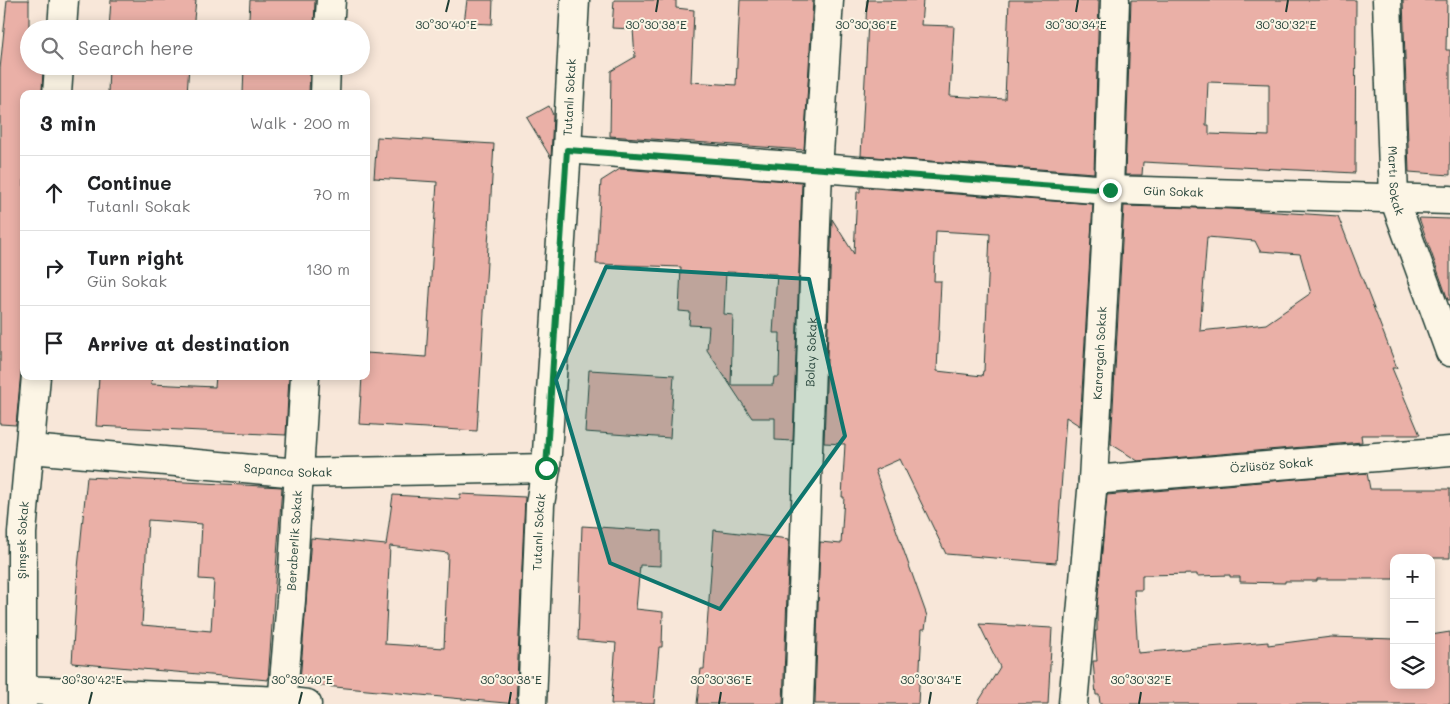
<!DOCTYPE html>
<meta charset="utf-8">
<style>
body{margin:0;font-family:Mali,sans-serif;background:#f6f6f6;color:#202124}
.controls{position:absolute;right:15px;bottom:15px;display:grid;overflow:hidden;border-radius:10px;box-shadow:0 2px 12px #0003}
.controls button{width:45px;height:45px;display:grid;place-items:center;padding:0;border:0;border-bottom:1px solid #e0e0e0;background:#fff;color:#202124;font:25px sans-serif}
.stop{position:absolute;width:15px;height:15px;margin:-11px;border:4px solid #0b8043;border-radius:50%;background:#fff}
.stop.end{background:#0b8043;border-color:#fff;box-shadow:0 1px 5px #0008}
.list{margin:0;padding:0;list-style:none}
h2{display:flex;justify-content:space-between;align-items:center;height:65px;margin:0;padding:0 20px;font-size:21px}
h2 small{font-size:16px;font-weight:400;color:#757577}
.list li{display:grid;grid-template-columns:32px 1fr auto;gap:15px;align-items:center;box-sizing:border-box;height:75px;padding:0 20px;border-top:1px solid #e0e0e0}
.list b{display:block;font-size:19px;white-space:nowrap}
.list p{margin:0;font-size:16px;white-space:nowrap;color:#757577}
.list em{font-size:16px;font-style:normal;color:#757577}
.icon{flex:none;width:28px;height:28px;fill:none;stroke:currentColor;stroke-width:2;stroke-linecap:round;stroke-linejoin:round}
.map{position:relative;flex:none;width:1450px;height:704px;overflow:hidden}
.search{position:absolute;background:#fff;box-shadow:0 2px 12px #0003;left:20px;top:20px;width:350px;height:55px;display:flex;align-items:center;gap:12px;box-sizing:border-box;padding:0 18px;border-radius:28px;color:#757577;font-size:19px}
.panel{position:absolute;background:#fff;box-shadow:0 2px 12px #0003;left:20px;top:90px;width:350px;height:290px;border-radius:10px}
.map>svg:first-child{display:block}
.building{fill:#eab0a7;stroke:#1f3d34;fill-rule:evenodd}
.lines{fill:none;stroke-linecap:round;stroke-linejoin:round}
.street-casing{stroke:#1f3d34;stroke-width:31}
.street{stroke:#fcf5e5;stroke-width:28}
.route{stroke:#0b8043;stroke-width:6}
.marked{fill:#0f766e;fill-opacity:0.2;stroke:#0f766e;stroke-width:4;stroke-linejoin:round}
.ticks{fill:none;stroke:#1f3d34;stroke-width:2}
.labels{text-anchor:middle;stroke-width:4;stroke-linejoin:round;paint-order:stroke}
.street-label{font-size:12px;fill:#1f3d34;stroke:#fcf5e5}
.ticks-label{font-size:12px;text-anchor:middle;fill:#1f3d34;stroke:#fcf5e5;stroke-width:4;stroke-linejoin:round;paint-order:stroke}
</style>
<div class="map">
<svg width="1450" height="704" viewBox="0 0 1450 704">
<rect width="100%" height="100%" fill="#f8e7d9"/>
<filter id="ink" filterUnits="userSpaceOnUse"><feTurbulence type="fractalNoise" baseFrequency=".02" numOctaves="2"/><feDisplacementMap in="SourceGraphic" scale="10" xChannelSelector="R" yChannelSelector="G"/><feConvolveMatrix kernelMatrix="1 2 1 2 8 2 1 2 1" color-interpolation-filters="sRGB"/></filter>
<g filter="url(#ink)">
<!-- building -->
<path class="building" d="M 7,0 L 29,0 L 29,66 L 43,66 L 42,94 L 24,94 L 24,340 L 16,425 L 0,424 L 0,69 Z
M 111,0 L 196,0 L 193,29 L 109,29 Z
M 250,0 L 315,0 L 314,29 L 246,29 L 247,18 L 249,18 Z
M 467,0 L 493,0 L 492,24 L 464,23 Z
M 614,0 L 676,0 L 676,8 L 694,10 L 691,82 L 736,85 L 740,0 L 813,0 L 804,150 L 610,136 L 611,71 L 635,57 L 633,29 L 612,28 Z
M 867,0 L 923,0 L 921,25 L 954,26 L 950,96 L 1005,99 L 1009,0 L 1099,0 L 1094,173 L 861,156 L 868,21 L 866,21 Z
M 1131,0 L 1356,0 L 1355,173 L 1143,162 L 1142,175 L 1125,175 ZM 1208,82 L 1269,84 L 1269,136 L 1209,134 L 1209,125 L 1206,125 Z
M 1403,0 L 1447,0 L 1446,50 L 1450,50 L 1450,175 L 1409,172 Z
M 109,66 L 189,66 L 187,94 L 108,94 Z
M 244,66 L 310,66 L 309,94 L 243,94 Z
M 549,106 L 553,115 L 551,158 L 527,118 Z
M 377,137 L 494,144 L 477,431 L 359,424 L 362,376 L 366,376 L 366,353 L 426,357 L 437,182 L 374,178 Z
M 620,169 L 802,182 L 793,441 L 775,440 L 775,418 L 752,418 L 707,350 L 709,326 L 689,325 L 690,312 L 679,311 L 681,267 L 596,264 L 601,181 ZM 726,272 L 777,274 L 773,333 L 780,333 L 779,377 L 774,377 L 773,385 L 731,385 L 733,315 L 724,314 Z
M 860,187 L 1093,204 L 1080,426 L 1066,417 L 1056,563 L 946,554 L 900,459 L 875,470 L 927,616 L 925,629 L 922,629 L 918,704 L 815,704 L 820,542 L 841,544 L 844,497 L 842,497 L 845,444 L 824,443 L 832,219 L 854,254 L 857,192 L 860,192 ZM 936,231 L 990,234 L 984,371 L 983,371 L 982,376 L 937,371 L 941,281 L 934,281 Z
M 1124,206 L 1231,209 L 1338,216 L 1397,368 L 1392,368 L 1420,435 L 1361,435 L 1362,442 L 1138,461 L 1111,444 ZM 1207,237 L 1255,241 L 1260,251 L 1300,254 L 1311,293 L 1266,324 L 1200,331 Z
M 1419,218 L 1450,219 L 1450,300 L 1448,300 Z
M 589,370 L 674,375 L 670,438 L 585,432 Z
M 99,376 L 152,376 L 151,384 L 215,387 L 216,376 L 289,376 L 286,435 L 96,426 Z
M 1367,473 L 1370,489 L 1450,489 L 1450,558 L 1394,558 L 1394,579 L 1317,579 L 1317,581 L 1285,581 L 1285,583 L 1240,582 L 1240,577 L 1230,577 L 1230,575 L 1197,576 L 1197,574 L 1142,575 L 1142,590 L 1134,590 L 1138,653 L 1268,642 L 1268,645 L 1331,637 L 1394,639 L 1394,685 L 1431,685 L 1431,635 L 1450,632 L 1450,704 L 1100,704 L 1099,695 L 1096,695 L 1093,661 L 1097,661 L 1095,631 L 1097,631 L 1097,606 L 1107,495 Z
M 87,477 L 282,487 L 268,680 L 72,663 L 78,568 ZM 148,520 L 202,524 L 199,579 L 214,580 L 211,631 L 142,625 Z
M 460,494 L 525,497 L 516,704 L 314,685 L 314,683 L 300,682 L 311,538 L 386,545 L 393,495 L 460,499 ZM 390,546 L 448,553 L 444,648 L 385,644 Z
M 582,526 L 661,531 L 661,566 L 640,565 L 636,609 L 663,612 L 662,647 L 659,647 L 654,704 L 611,704 L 616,643 L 578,640 Z
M 714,530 L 789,539 L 783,704 L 697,704 L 701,669 L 704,669 Z
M 979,624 L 1052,628 L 1048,704 L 977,704 L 1000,667 Z"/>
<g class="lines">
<!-- street casing -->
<g class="street-casing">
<g id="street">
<path id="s1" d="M 1387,0 L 1394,198 L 1450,352"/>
<path d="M 62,29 L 64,0"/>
<path d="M 329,29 L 331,0"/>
<path d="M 57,94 L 59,66"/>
<path d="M 325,94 L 326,66"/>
<path id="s2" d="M 567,149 L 1109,190 L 1450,200"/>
<path id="s3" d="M 31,449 L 298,473 L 546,468"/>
<path id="s4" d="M 1093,480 L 1450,451"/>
<path d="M 23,690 L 282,701 L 307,704"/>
<path id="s5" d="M 22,704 L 22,533 L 36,376"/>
<path id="s6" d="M 282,704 L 291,600 L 305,376"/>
<path id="s7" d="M 532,704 L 540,504 L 546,468 L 567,149 L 575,0"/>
<path id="s8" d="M 799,704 L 818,169 L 829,0"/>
<path id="s9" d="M 1073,704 L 1093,480 L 1109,190 L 1115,0"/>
</g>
</g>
<!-- street -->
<use href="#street" class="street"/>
</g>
</g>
<g class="lines" filter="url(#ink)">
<!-- route -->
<path class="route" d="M 546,468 L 567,150 L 1110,190"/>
</g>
<!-- marked area -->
<path class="marked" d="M 606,267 L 809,279 L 845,436 L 720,609 L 610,563 L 556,380 Z"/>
<!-- ticks -->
<path class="ticks" d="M 446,12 L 449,0M 656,12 L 658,0M 866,12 L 868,0M 1076,12 L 1078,0M 1286,12 L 1288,0M 89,704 L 92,692M 299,704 L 302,692M 509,704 L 511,692M 719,704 L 721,692M 929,704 L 931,692M 1139,704 L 1141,692"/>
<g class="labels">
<!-- street labels -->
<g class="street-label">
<text dy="4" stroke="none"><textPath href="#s7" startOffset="608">Tutanlı Sokak</textPath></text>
<text dy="4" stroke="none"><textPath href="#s1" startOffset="181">Martı Sokak</textPath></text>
<text dy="4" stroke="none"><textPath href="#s2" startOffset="608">Gün Sokak</textPath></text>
<text dy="4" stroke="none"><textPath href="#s8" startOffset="352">Bolay Sokak</textPath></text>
<text dy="4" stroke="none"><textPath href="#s9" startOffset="352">Karargah Sokak</textPath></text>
<text dy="4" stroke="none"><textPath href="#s4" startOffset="179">Özlüsöz Sokak</textPath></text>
<text dy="4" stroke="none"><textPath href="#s3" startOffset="258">Sapanca Sokak</textPath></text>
<text dy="4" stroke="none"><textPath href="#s7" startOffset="172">Tutanlı Sokak</textPath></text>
<text dy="4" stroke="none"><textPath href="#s5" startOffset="164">Şimşek Sokak</textPath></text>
<text dy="4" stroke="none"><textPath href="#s6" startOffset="164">Beraberlik Sokak</textPath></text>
</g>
</g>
<g class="ticks-label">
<text x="446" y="29">30°30'40"E</text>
<text x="656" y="29">30°30'38"E</text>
<text x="866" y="29">30°30'36"E</text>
<text x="1076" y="29">30°30'34"E</text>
<text x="1286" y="29">30°30'32"E</text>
<text x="92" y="684">30°30'42"E</text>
<text x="302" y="684">30°30'40"E</text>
<text x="511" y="684">30°30'38"E</text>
<text x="721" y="684">30°30'36"E</text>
<text x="931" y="684">30°30'34"E</text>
<text x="1141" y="684">30°30'32"E</text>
</g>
</svg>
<div class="controls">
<button>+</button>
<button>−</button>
<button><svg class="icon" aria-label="layers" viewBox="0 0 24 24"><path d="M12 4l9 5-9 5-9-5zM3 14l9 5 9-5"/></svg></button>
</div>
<div class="stop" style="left:546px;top:468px"></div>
<div class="stop end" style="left:1110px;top:190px"></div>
<div class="search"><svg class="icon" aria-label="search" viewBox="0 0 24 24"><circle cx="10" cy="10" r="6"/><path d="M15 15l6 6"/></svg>Search here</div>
<section class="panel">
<h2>3 min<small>Walk · 200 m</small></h2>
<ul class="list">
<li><svg class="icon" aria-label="ahead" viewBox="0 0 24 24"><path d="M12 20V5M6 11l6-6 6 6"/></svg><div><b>Continue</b><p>Tutanlı Sokak</p></div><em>70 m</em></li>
<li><svg class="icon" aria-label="right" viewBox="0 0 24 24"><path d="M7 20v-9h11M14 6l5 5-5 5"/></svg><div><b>Turn right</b><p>Gün Sokak</p></div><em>130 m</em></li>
<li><svg class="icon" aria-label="arrive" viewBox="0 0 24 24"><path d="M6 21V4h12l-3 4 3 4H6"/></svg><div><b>Arrive at destination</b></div></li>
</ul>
</section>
</div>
